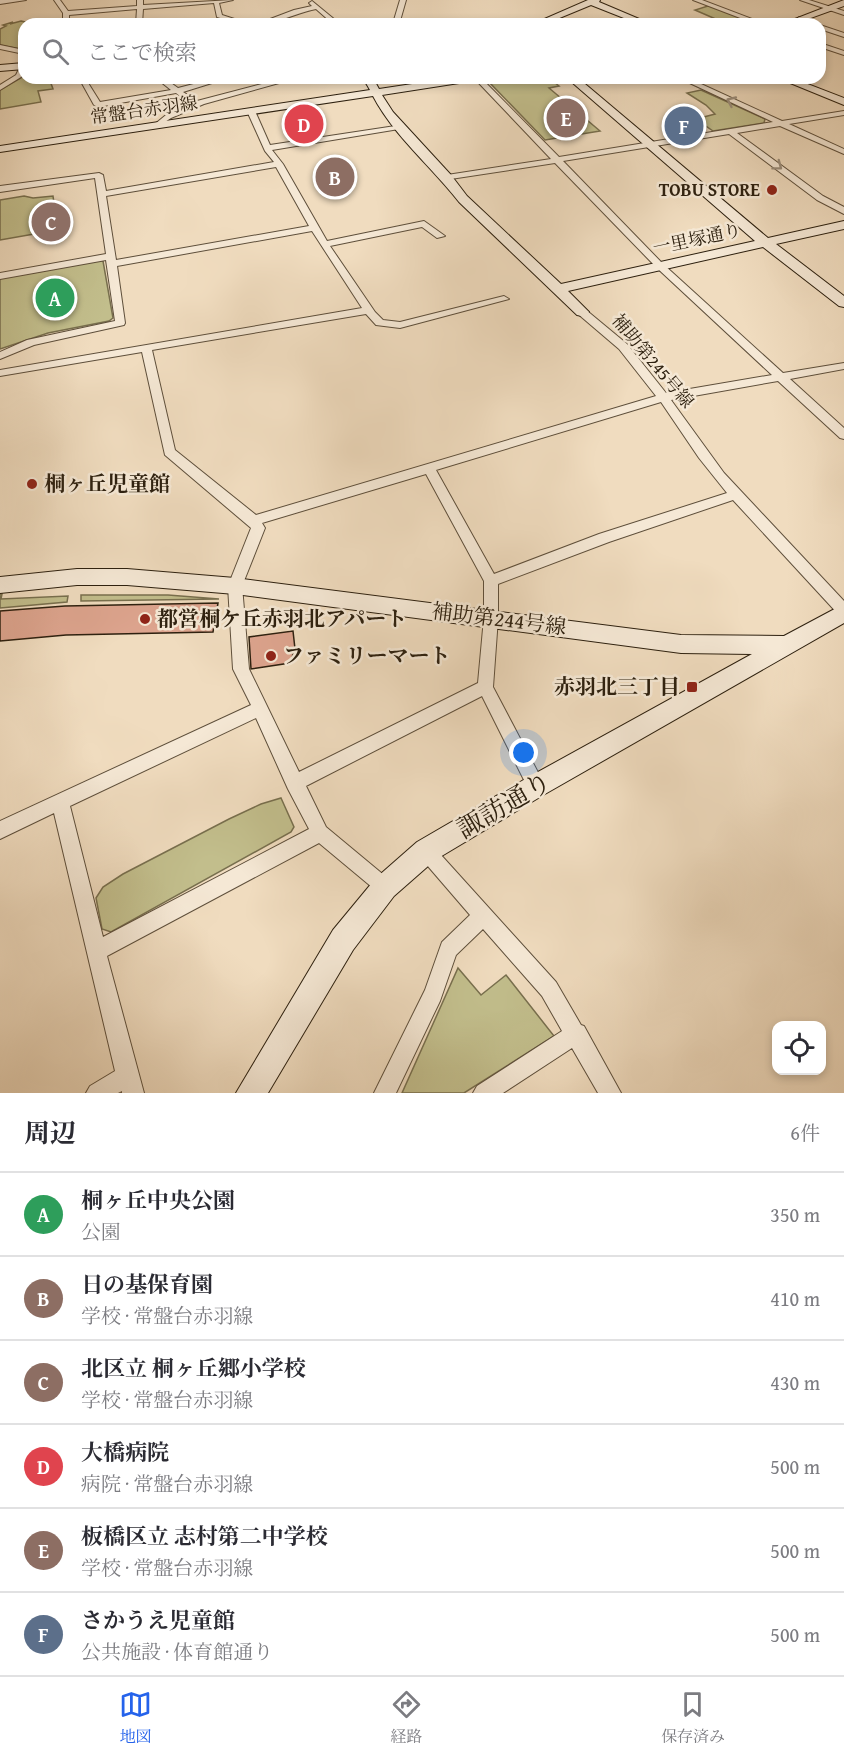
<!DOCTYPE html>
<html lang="ja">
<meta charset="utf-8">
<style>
body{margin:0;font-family:"Gentium Book Plus","Noto Serif JP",serif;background:#f2f2f3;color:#2b2b33}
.controls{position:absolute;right:18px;bottom:18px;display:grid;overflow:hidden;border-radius:12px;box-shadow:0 3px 9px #0003}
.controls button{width:54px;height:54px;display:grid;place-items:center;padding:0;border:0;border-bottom:2px solid #e1e1e2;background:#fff;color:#2b2b33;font:30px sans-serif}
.you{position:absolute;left:524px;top:753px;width:21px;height:21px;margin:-15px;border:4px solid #fff;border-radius:50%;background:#1a73e8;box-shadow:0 0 0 9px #1a73e833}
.badge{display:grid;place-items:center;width:39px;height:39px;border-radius:50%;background:#2563eb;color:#fff;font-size:20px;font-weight:700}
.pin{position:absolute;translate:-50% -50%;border:3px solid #fff;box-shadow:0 2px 6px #0006}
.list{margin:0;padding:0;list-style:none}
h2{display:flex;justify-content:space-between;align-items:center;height:78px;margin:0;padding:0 24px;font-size:26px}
h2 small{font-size:20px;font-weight:400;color:#7c7c81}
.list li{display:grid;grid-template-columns:39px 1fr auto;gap:18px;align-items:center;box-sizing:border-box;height:84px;padding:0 24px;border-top:2px solid #e1e1e2}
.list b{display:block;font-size:22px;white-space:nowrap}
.list p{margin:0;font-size:20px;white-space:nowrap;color:#7c7c81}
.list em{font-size:20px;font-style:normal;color:#7c7c81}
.icon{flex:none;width:33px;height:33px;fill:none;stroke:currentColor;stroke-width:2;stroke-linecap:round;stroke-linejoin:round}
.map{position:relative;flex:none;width:844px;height:1093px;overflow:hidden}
.search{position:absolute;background:#fff;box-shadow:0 3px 9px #0003;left:18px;right:18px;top:18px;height:66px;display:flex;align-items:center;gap:15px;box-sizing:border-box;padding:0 21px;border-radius:18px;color:#7c7c81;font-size:22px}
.sheet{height:582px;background:#fff}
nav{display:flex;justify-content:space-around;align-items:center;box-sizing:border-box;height:84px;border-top:2px solid #e1e1e2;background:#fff;font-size:16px;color:#7c7c81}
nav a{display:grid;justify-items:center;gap:3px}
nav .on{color:#2563eb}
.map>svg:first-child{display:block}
.green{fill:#c2be8c;stroke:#786f4e;stroke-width:1.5}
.building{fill:#dda48e;stroke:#2d200f;stroke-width:1.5}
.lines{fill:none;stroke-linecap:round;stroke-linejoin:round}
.street-casing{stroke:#5e4f3b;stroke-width:2}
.secondary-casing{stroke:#2d200f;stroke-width:2}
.street{fill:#f5e8d5;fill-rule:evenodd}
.secondary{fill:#f5e8d5;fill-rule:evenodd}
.oneway{stroke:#9b8e7c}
.poi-dot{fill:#8f2418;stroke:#f5e8d5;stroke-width:2}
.labels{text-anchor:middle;stroke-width:5;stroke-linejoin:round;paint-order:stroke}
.far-street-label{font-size:18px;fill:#2d200f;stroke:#f5e8d5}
.far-poi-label{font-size:18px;font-weight:bold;fill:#2d200f;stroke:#f5e8d5;text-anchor:end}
.poi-label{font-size:21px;font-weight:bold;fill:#2d200f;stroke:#f5e8d5;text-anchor:start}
.street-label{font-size:21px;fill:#2d200f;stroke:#f5e8d5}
.near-street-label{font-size:26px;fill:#2d200f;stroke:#f5e8d5}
</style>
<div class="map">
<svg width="844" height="1093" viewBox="0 0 844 1093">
<rect width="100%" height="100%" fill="#f0dcbf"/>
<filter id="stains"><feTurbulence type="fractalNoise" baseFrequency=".00333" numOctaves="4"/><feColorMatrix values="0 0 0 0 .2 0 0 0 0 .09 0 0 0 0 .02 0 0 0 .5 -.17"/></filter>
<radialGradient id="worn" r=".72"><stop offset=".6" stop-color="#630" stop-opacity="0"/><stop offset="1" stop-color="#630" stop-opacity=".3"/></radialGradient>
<!-- green -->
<path class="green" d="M 711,5 L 746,18 L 727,24 L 695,10 Z
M 21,21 L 34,24 L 24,24 L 24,50 L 0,45 L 0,29 L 6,26 L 3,25 L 13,22 L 10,24 Z
M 24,76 L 49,78 L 53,89 L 38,91 L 41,102 L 0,109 L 0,90 Z
M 519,78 L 549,78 L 559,86 L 549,88 L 600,131 L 545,140 L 489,82 Z
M 701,90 L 765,119 L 764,123 L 713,131 L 696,119 L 715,114 L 706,105 L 687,93 Z
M 24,196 L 33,198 L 53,196 L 57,224 L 51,231 L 0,240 L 0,200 Z
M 98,260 L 103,261 L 113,318 L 109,321 L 48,333 L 0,349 L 0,278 Z
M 0,594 L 2,594 L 1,599 L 68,596 L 67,602 L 0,608 Z
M 81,595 L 168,595 L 219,599 L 81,601 Z
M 281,798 L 294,827 L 291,832 L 111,932 L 102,929 L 96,898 L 103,887 L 123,874 L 229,819 L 261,804 Z
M 458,968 L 481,995 L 506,975 L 554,1036 L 464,1093 L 402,1093 Z"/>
<!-- building -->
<path class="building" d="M 218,603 L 213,632 L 66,635 L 0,641 L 0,611 L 65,606 Z
M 293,631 L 295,649 L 290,663 L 251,669 L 249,637 Z"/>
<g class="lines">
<!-- street casing -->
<g class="street-casing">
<path id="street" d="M 0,0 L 26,0 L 0,4 Z
M 54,0 L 60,0 L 68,11 L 137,6 L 137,0 L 143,0 L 143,5 L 233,0 L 219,3 L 222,15 L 250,24 L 240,24 L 217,17 L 214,3 L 143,9 L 142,24 L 136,24 L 137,9 L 69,15 L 69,24 L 63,24 L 63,13 Z
M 400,0 L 406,0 L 400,21 L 397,24 L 390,24 L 394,20 Z
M 693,0 L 702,0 L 765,24 L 756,24 Z
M 800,0 L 809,0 L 844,11 L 844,15 Z
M 312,1 L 340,24 L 333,24 L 316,9 C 296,13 276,24 257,24 L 294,10 L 312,6 L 309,3 Z
M 799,17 L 814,23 L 815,24 L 806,24 L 797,20 Z
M 820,25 L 844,33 L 844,37 L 820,29 Z
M 820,43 L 844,51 L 844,55 L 820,47 Z
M 0,45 L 24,50 L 24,54 L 0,49 Z
M 24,63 L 21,77 L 0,90 L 0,85 L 16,75 L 21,65 Z
M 79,78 L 85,78 L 100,102 L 171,90 L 156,78 L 164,78 L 178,88 L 217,78 L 228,78 L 183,92 L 197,101 L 285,78 L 297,78 L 204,104 L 171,118 L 159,126 L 155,124 L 166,115 L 190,104 L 176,93 L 98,107 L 94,105 Z
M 474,78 L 481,78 L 559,157 L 773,122 L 679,78 L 688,78 L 782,121 L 844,111 L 844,115 L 789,124 L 844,149 L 844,154 L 780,126 L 737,133 L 823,196 L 844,207 L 844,214 L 817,200 L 729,134 L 563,161 L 663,264 L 783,373 L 844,363 L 844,369 L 790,379 L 844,428 L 844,439 L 840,438 L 778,381 L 671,400 L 724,473 L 844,601 L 844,617 L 839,615 L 733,500 L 609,542 L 498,584 L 498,618 L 493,687 L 542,780 L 544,786 L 542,792 L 536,794 L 530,792 L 482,696 L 306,786 L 326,827 L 391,881 L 394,887 L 391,893 L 385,896 L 379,893 L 319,843 L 107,956 L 144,1093 L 122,1093 L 122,1091 L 118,1093 L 86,1093 L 90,1086 L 115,1071 L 54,813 L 0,839 L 0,821 L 251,705 L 233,669 L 228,586 L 251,528 L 165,455 L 142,352 L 0,376 L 0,370 L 362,308 L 312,231 L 117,266 L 125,323 L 124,325 L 34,345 L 0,359 L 0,352 L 27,340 L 115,321 L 106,260 L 0,279 L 0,273 L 106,254 L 95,178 L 0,192 L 0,186 L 99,173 L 103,175 L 106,191 L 274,162 L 265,151 L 247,111 L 251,109 L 255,111 L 270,145 L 402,125 L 402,129 L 399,129 L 272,150 L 283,164 L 327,241 L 424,221 L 445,236 L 437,238 L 422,227 L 330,246 L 375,312 L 383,320 L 400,322 L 504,296 L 509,299 L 400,328 L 376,325 L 366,314 L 152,350 L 175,450 L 256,515 L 656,396 L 619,349 L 578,314 L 578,310 L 586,310 L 627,344 L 666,393 L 772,375 L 657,268 L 555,163 L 444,180 L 444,176 L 447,175 L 551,159 ZM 276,167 L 309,226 L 116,260 L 106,196 ZM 661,402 L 699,458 L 727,493 L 599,534 L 494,574 L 436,470 ZM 426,474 L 484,581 L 484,618 L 478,683 L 299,772 L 249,669 L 242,586 L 265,528 L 262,523 ZM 256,718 L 288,789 L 309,829 L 103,937 L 70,806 Z
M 426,842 L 432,845 L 556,982 L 581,1025 L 584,1026 L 621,1093 L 598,1093 L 572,1048 L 503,1093 L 473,1093 L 477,1086 L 562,1031 L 542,996 L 483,929 L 456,955 L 440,1001 L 396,1093 L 374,1093 L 425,990 L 442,942 L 470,915 L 420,857 L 417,851 L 420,845 Z"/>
</g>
<!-- secondary casing -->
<g class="secondary-casing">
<path id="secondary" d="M 588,0 L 600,0 L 599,2 L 651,24 L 639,24 L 591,5 L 545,24 L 533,24 Z
M 844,0 L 844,6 L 794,24 L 782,24 Z
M 24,63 L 24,69 L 0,71 L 0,65 Z
M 363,78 L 373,78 L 379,89 L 452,78 L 477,78 L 472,81 L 382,95 L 393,112 L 451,175 L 467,196 L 561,284 L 755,241 L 567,78 L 578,78 L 768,238 L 844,221 L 844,229 L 776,244 L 844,296 L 844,307 L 839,306 L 763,247 L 568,291 L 589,312 L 582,316 L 577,315 L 459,202 C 431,166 394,136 373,96 L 0,152 L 0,146 L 370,90 Z
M 778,78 L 792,78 L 844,98 L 844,105 Z
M 77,569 L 127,569 L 235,578 L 681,635 L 784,636 L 844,604 L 844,623 L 545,794 L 435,860 L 394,896 L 353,950 L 268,1093 L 236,1093 L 333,930 L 376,878 L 417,842 L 527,778 L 752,654 L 681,653 L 235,594 L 127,585 L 77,585 L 0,593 L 0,577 Z"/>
</g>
<!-- street -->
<use href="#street" class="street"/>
<!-- secondary -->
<use href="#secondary" class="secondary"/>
</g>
<!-- one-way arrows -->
<defs><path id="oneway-chevron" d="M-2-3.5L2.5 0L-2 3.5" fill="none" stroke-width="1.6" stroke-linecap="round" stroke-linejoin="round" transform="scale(1.5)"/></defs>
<g class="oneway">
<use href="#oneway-chevron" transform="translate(731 101) rotate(-155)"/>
<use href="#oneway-chevron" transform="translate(778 166) rotate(37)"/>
</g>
<!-- markers -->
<g class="poi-dot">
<circle cx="772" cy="190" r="6"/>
<circle cx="32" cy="484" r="6"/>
<circle cx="145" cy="619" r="6"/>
<circle cx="271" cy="656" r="6"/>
<rect x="686" y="681" width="12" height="12" rx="3"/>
</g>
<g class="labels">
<!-- far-street labels -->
<g class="far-street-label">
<text transform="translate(144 110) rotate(-8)" y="6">常盤台赤羽線</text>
<text transform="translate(697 239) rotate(-12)" y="6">一里塚通り</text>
<text transform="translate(653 361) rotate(50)" y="6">補助第245号線</text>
</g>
<!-- far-poi labels -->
<g class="far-poi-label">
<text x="760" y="196">TOBU STORE</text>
</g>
<!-- poi labels -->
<g class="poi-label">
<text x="44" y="491">桐ヶ丘児童館</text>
<text x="157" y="626">都営桐ケ丘赤羽北アパート</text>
<text x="283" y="663">ファミリーマート</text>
<text x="680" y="694" text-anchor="end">赤羽北三丁目</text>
</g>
<!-- street labels -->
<g class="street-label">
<text transform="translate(499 619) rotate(7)" y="7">補助第244号線</text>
</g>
<!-- near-street labels -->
<g class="near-street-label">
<text transform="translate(504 805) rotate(-30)" y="9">諏訪通り</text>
</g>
</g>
<rect width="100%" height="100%" filter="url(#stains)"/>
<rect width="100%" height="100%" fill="url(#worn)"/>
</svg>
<div class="controls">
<button><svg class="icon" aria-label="locate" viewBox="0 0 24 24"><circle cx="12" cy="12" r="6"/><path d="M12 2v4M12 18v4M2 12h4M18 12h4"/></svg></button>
</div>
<div class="you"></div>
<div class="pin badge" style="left:55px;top:298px;background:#2e9e5b">A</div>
<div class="pin badge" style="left:335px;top:177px;background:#8d6e63">B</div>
<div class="pin badge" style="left:51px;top:222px;background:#8d6e63">C</div>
<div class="pin badge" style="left:304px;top:124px;background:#e0444e">D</div>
<div class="pin badge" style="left:566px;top:118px;background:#8d6e63">E</div>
<div class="pin badge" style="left:684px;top:126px;background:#5c6f8a">F</div>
<div class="search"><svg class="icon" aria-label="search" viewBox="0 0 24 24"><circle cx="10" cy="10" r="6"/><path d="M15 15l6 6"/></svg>ここで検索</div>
</div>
<section class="sheet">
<h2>周辺<small>6件</small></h2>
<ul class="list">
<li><span class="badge" style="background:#2e9e5b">A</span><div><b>桐ヶ丘中央公園</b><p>公園</p></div><em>350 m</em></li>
<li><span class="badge" style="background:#8d6e63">B</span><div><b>日の基保育園</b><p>学校 · 常盤台赤羽線</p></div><em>410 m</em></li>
<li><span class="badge" style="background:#8d6e63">C</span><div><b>北区立 桐ヶ丘郷小学校</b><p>学校 · 常盤台赤羽線</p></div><em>430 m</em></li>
<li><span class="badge" style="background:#e0444e">D</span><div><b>大橋病院</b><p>病院 · 常盤台赤羽線</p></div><em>500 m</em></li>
<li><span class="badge" style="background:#8d6e63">E</span><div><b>板橋区立 志村第二中学校</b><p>学校 · 常盤台赤羽線</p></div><em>500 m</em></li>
<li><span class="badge" style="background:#5c6f8a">F</span><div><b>さかうえ児童館</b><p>公共施設 · 体育館通り</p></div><em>500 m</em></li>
</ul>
</section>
<nav>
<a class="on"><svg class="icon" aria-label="map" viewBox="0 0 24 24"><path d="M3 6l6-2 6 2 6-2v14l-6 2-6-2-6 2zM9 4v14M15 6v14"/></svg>地図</a>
<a><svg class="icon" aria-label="directions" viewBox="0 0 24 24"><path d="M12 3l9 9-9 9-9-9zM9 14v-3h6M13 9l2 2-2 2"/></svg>経路</a>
<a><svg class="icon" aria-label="saved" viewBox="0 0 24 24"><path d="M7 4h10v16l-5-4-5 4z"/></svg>保存済み</a>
</nav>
